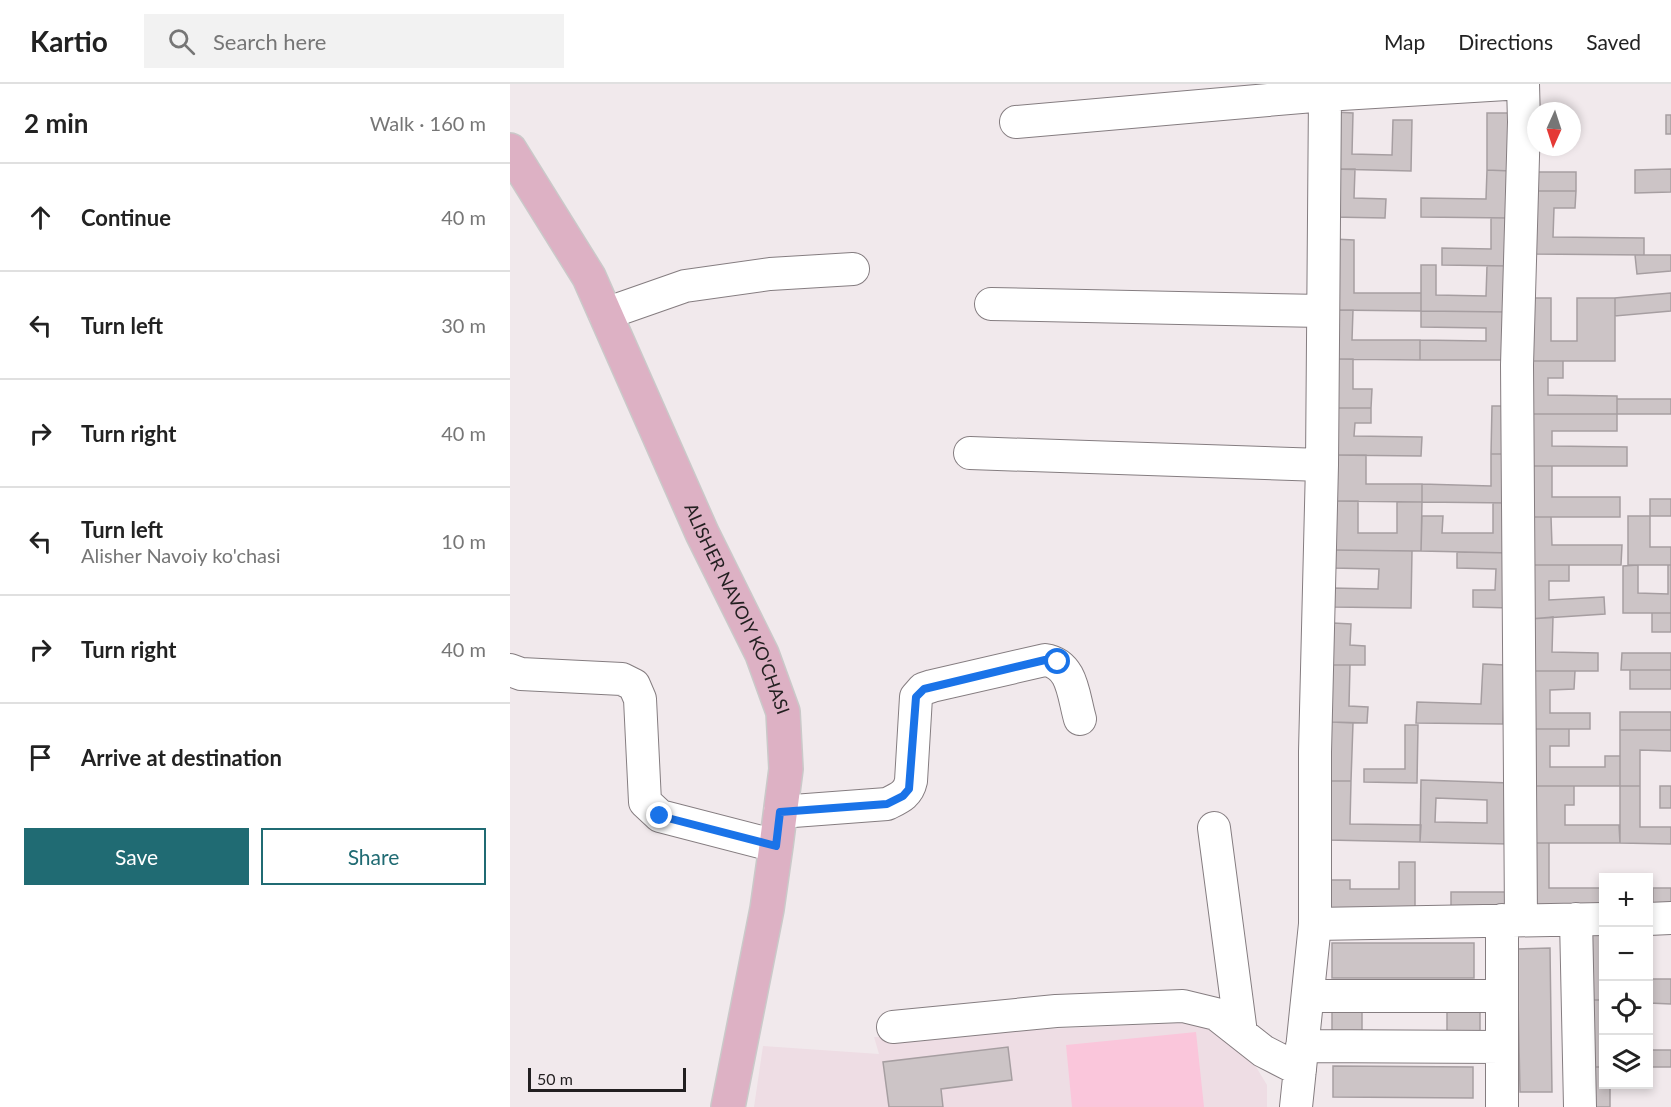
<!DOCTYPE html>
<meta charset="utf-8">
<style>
body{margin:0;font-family:Lato,sans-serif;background:#f2f2f2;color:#222}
.controls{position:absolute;right:18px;bottom:18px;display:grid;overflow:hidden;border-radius:0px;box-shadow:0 3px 9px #0003}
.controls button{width:54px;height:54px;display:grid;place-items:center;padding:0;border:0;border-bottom:2px solid #e0e0e0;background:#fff;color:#222;font:30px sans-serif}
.compass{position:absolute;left:1017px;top:18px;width:54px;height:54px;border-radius:50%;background:#fff;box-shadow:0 3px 9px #0003;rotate:183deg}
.scale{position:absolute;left:18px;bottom:15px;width:158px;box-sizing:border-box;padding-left:6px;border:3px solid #221f20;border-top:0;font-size:16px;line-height:21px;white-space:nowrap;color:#221f20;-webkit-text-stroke:4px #f1e9ec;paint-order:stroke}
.stop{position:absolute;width:18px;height:18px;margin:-14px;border:4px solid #1a73e8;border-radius:50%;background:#fff}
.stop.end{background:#1a73e8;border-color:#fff;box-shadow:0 2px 6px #0008}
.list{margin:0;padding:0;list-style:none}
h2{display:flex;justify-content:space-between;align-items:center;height:78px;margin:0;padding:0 24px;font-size:26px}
h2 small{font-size:20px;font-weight:400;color:#767676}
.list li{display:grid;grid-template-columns:39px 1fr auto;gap:18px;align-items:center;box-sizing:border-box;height:108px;padding:0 24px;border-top:2px solid #e0e0e0}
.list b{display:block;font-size:22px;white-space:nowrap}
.list p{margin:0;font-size:20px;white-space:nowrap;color:#767676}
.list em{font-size:20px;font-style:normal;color:#767676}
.actions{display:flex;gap:12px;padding:18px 24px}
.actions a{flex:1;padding:14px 0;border:2px solid #206b73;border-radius:0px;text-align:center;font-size:21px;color:#206b73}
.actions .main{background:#206b73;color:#fff}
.icon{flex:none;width:33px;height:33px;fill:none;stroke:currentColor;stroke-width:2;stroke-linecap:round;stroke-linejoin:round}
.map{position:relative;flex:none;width:1161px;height:1023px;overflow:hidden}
header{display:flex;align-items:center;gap:36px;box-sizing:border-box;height:84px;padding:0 30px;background:#fff;border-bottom:2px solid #e0e0e0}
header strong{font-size:28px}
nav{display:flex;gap:33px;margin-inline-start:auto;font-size:21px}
.search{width:420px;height:54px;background:#f2f2f2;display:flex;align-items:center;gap:15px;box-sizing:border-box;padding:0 21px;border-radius:0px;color:#767676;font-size:22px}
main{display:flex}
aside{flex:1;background:#fff}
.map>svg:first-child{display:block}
.built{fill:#eedde4}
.green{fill:#fac6db}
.building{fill:#ccc4c6;stroke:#a69ea1;stroke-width:1.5;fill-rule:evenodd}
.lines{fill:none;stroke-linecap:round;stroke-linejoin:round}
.minor-casing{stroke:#857d80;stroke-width:34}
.major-casing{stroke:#cac9c9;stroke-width:36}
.minor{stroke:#fff;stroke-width:32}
.major{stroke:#ddb1c4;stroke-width:33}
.route{stroke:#1a73e8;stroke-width:8}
.labels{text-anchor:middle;stroke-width:5;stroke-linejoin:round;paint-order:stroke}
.street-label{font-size:18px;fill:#221f20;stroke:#f1e9ec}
</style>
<header>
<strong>Kartio</strong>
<div class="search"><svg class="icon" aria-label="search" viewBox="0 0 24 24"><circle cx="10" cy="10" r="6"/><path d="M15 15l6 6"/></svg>Search here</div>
<nav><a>Map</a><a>Directions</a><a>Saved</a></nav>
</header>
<main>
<aside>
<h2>2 min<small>Walk · 160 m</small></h2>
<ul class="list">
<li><svg class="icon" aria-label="ahead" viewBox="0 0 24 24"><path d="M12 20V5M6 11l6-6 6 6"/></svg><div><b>Continue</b></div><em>40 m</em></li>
<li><svg class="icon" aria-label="left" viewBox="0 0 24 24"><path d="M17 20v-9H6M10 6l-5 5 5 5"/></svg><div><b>Turn left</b></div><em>30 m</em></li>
<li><svg class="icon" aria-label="right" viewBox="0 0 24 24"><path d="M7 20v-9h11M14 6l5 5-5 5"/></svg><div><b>Turn right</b></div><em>40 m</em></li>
<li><svg class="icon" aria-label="left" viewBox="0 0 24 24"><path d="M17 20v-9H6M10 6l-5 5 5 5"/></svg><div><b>Turn left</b><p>Alisher Navoiy ko'chasi</p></div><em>10 m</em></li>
<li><svg class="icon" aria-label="right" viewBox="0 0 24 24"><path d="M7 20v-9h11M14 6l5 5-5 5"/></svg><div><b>Turn right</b></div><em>40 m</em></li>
<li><svg class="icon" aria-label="arrive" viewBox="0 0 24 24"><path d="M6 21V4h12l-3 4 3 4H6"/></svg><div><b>Arrive at destination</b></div></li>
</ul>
<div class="actions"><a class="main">Save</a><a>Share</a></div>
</aside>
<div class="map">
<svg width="1161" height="1023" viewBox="0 0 1161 1023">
<rect width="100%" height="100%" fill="#f1e9ec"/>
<!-- built -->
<path class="built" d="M 691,938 L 731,958 L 757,1001 L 757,1023 L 244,1023 L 253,962 L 369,970 L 364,953 Z"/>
<!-- green -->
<path class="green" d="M 686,948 L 694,1023 L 562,1023 L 556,961 Z"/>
<!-- building -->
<path class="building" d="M 825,28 L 843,29 L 842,70 L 882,71 L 883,36 L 902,36 L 901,87 L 824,85 Z
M 977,29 L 1002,29 L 1001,87 L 977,86 Z
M 1156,31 L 1161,31 L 1161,50 L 1156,50 Z
M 824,85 L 845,85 L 844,114 L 876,115 L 875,134 L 822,133 Z
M 1161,85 L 1161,108 L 1125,109 L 1125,86 Z
M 977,86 L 1001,87 L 1000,134 L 911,133 L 911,114 L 976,115 Z
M 1024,88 L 1066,88 L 1066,107 L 1024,107 Z
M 1024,107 L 1066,107 L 1065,124 L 1044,124 L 1043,153 L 1134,154 L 1134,171 L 1023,170 Z
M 981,134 L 1000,134 L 1000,182 L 932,181 L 932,164 L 981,165 Z
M 823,155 L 844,156 L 844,209 L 911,209 L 911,227 L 822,226 Z
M 1125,171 L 1161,171 L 1161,187 L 1127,190 Z
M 911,181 L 926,181 L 926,211 L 976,212 L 977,182 L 1000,182 L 999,228 L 911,227 Z
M 1161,209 L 1161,227 L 1105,232 L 1105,214 Z
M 1020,214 L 1041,214 L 1041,257 L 1067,257 L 1067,214 L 1105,214 L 1105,277 L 1020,277 Z
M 822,226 L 843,226 L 842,256 L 910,256 L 910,276 L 821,275 Z
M 911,227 L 999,228 L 999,276 L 910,276 L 910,256 L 976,257 L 976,244 L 911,243 Z
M 821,275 L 843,275 L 843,305 L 862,305 L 861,324 L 821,324 Z
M 1020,277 L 1053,277 L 1053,294 L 1038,294 L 1038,311 L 1107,312 L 1107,330 L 1020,330 Z
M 1107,315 L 1161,315 L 1161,330 L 1107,330 Z
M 982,322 L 1003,322 L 1002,370 L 981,370 Z
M 821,324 L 861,324 L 861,339 L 845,339 L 844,352 L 912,353 L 911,372 L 820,371 Z
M 1020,330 L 1107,330 L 1107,347 L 1042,347 L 1042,362 L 1117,363 L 1117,382 L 1020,382 Z
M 981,370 L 1002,370 L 1001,419 L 912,418 L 912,400 L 981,402 Z
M 820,371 L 856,371 L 856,400 L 912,400 L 912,418 L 819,417 Z
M 1020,382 L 1042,382 L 1042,413 L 1110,413 L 1110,433 L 1020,433 Z
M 1140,415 L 1161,415 L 1161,432 L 1140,432 Z
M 819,417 L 848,417 L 848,449 L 887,449 L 887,418 L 912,418 L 911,467 L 819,466 Z
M 983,419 L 1001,419 L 1001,469 L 911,467 L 912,432 L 933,432 L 932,449 L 983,449 Z
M 1118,432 L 1140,432 L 1140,463 L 1161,463 L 1161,481 L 1118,481 Z
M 1020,433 L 1041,433 L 1042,461 L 1112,461 L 1111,481 L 1020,481 Z
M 822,466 L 902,467 L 901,524 L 822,523 L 822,504 L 868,505 L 869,485 L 822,484 Z
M 947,468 L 1001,469 L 1000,524 L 963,523 L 963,506 L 985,506 L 986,485 L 947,484 Z
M 1020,481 L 1059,481 L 1059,497 L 1039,497 L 1039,516 L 1094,513 L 1095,530 L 1020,535 Z
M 1128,481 L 1128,509 L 1158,510 L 1158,481 L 1161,481 L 1161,529 L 1113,529 L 1113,482 Z
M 1142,529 L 1161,529 L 1161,548 L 1142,548 Z
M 1043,533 L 1042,568 L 1088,569 L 1088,587 L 1020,587 L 1020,535 Z
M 823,539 L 841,540 L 840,561 L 855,562 L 855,581 L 822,581 Z
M 1112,569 L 1161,569 L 1161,586 L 1111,586 Z
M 973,580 L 995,581 L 993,640 L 906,639 L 907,618 L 971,620 Z
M 822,581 L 840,581 L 839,622 L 858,623 L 857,639 L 821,638 Z
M 1120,586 L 1161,586 L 1161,605 L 1120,605 Z
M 1020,587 L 1065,587 L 1064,605 L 1040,606 L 1040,629 L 1080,629 L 1080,645 L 1020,645 Z
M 1110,628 L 1161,628 L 1161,646 L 1110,646 Z
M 821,638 L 843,639 L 841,697 L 820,697 Z
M 895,641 L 908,641 L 907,699 L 854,698 L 854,685 L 895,685 Z
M 1020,645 L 1059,645 L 1059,662 L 1040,662 L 1040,683 L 1095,683 L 1095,672 L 1110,672 L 1110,702 L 1020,702 Z
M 1110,646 L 1161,646 L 1161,667 L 1130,666 L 1130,702 L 1110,702 Z
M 911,696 L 1000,699 L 999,760 L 910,758 ZM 926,714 L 977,716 L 977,739 L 925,738 Z
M 820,697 L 841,697 L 840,740 L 911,741 L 910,758 L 818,756 Z
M 1020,702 L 1064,702 L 1064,721 L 1055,721 L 1055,741 L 1109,741 L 1110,759 L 1020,759 Z
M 1110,702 L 1130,702 L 1130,743 L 1161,743 L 1161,760 L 1110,759 Z
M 1150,702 L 1161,702 L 1161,724 L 1150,724 Z
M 1020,759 L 1039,759 L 1039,804 L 1094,804 L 1094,825 L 1019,825 Z
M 889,778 L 905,778 L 905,828 L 819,828 L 819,796 L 840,796 L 840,805 L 889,805 Z
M 1138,804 L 1143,804 L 1143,825 L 1138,825 Z
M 1143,804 L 1161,804 L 1161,825 L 1143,825 Z
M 941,808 L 995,808 L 995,828 L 941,828 Z
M 1077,849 L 1094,849 L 1094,916 L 1076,916 Z
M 822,859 L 964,859 L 964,894 L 822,894 Z
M 1040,864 L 1042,1008 L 1010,1008 L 1007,865 Z
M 1139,895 L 1161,895 L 1161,920 L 1139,919 Z
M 1076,916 L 1094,916 L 1094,983 L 1076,983 Z
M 937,925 L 970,925 L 970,956 L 937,956 Z
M 822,926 L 852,927 L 852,955 L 822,955 Z
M 498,963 L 502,996 L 431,1005 L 433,1023 L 379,1023 L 373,978 Z
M 1140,966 L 1161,966 L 1161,983 L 1140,983 Z
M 823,982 L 963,983 L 963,1014 L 823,1013 Z
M 1076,983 L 1094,983 L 1094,1000 L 1100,1000 L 1100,1023 L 1076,1023 Z"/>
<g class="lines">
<!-- minor casing -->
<g class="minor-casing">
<path id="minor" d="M 506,38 L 815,11 L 996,0
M 481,220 L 812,227
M 95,230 L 175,202 L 260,190 L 343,185
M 460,369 L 812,381
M 0,586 L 11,590 L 112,595 L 124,601 L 130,615 L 135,718 L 150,732 L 266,762
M 270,728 L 377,720 C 389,714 398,711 401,697 L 406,613 L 413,605 L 422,602 L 535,576 C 563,580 563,611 570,635
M 704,744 L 731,949
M 1011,835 L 1007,281 L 1014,38 L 1013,0
M 1066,835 L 1070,1023
M 1138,835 L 1161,834
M 992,836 L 992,1023
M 805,840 L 1094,835
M 799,912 L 992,912
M 383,943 L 546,927 L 673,922 L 706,930 L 753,967 L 790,986
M 792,962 L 992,963
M 786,1023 L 805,840 L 805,668 L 812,381 L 815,11"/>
</g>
<!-- major casing -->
<g class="major-casing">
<g id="major">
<path id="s1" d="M 0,66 L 79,193 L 192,449 L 252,570 L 273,628 L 276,685 L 266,762 L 257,825 L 218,1023"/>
</g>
</g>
<!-- minor -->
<use href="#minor" class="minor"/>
<!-- major -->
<use href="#major" class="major"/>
</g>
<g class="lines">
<!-- route -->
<path class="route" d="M 150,732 L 266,762 L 270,728 L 377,720 L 393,712 L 399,705 L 406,613 L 414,605 L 535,576 L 548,578"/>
</g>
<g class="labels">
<!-- street labels -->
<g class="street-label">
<text dy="6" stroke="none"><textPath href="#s1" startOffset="513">ALISHER NAVOIY KO'CHASI</textPath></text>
</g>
</g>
</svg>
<div class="controls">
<button>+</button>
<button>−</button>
<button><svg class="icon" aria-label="locate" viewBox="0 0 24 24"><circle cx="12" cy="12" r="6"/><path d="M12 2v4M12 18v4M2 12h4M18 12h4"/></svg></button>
<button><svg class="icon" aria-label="layers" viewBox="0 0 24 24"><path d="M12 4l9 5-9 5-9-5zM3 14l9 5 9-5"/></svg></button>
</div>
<svg class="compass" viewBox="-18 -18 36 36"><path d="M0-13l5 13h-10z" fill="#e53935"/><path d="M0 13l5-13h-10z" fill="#767676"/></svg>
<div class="scale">50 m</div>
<div class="stop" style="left:548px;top:578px"></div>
<div class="stop end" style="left:150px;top:732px"></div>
</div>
</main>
